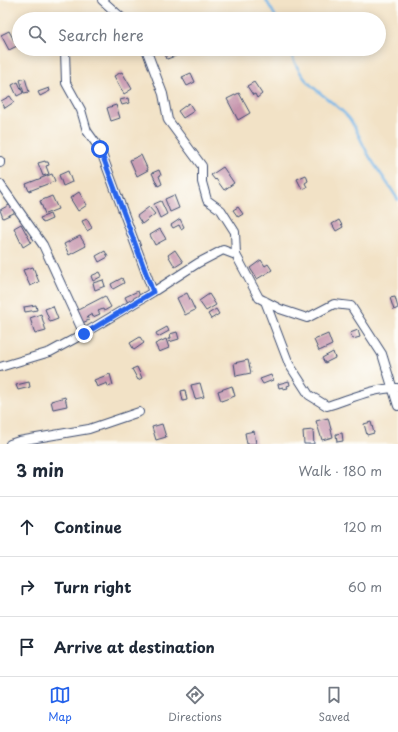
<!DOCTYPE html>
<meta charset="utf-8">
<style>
body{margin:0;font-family:"Playpen Sans",sans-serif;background:#f2f2f3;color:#1f2937}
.stop{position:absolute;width:12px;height:12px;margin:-9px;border:3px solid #2563eb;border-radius:50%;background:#fff}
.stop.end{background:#2563eb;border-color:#fff;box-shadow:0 1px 4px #0008}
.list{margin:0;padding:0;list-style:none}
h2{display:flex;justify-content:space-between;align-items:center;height:52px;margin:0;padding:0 16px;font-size:17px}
h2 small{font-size:13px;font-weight:400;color:#747a83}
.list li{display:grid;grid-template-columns:26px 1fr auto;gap:12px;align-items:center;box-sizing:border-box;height:60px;padding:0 16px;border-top:1px solid #e0e1e3}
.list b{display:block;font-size:15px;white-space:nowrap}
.list em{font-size:13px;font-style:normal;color:#747a83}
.icon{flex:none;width:22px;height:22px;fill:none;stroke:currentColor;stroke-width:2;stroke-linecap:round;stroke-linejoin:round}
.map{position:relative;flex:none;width:398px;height:444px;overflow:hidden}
.search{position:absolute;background:#fff;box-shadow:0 2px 10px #0003;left:12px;right:12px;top:12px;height:44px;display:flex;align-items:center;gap:10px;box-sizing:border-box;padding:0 14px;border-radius:22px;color:#747a83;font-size:15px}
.sheet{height:232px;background:#fff}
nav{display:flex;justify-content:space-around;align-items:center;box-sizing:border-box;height:56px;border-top:1px solid #e0e1e3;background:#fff;font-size:11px;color:#747a83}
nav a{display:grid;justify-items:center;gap:2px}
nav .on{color:#2563eb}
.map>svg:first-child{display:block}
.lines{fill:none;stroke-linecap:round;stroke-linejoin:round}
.stream{stroke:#74b5e8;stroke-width:2.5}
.building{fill:#c695ad}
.minor-casing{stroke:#3b4a6e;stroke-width:10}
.minor{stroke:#fff;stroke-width:8}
.route{stroke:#2563eb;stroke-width:5}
</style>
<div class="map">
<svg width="398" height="444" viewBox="0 0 398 444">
<rect width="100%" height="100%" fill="#fdfcf7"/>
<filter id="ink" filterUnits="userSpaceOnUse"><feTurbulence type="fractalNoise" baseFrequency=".025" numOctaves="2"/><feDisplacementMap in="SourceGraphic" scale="8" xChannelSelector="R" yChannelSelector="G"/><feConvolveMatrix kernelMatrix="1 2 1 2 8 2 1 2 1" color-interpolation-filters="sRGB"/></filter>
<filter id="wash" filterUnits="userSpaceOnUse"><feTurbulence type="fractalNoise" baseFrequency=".012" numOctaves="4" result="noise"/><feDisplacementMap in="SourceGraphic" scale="16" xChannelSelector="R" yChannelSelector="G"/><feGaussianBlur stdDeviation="0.9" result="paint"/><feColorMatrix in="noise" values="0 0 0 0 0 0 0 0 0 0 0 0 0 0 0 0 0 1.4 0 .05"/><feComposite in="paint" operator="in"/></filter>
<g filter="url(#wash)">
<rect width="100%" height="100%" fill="#f2e2c6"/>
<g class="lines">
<!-- stream -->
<path class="stream" d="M 266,0 L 277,19
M 289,49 C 293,60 298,70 305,79 C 318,94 336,103 349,118 C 357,129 361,142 368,154 C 377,170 389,184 398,200"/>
</g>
<g id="blocks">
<!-- building -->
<path class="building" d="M 9,31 L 17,46 L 9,50 L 1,35 Z
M 163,49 L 175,49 L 178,55 L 167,59 Z
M 122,72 L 132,89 L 124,94 L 114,76 Z
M 191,73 L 195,82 L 187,86 L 182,77 Z
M 25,78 L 29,92 L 24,93 L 20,80 Z
M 18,82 L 23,93 L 17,96 L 12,85 Z
M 254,82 L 262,94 L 257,98 L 255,94 L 253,95 L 247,86 Z
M 49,88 L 50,91 L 40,96 L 38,92 Z
M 239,93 L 250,113 L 238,120 L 227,99 Z
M 10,96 L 14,102 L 5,108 L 1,101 Z
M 128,98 L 129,103 L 122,105 L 120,100 Z
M 189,103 L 194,111 L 183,118 L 178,111 Z
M 116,105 L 120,118 L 111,121 L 107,108 Z
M 141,155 L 148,170 L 137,176 L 130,160 Z
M 45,161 L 45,162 L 48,162 L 49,165 L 46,166 L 49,174 L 43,176 L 38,163 Z
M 223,167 L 234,183 L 224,190 L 216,179 L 215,180 L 211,175 Z
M 159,170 L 161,175 L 159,176 L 162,184 L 158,186 L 152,173 Z
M 68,171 L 72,182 L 63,186 L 59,175 Z
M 52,174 L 55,181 L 29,191 L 26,184 Z
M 306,175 L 308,181 L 305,183 L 307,187 L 302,189 L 297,179 Z
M 79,192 L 87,205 L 78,211 L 70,198 Z
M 174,195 L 179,208 L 170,212 L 165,199 Z
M 52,196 L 58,209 L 45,214 L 40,201 Z
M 161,201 L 167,214 L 160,218 L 154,204 Z
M 11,204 L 16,212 L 3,218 L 0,210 Z
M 149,207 L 155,214 L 142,224 L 137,216 Z
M 238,207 L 243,214 L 238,217 L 233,210 Z
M 50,214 L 52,219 L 43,223 L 40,218 Z
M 87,219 L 92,228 L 87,231 L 82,221 Z
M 180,219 L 184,227 L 181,229 L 179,225 L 173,228 L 171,225 Z
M 339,220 L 343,227 L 336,231 L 332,224 Z
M 21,224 L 31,242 L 23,247 L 14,228 Z
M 160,229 L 166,239 L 155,245 L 150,235 Z
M 80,236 L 86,246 L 69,255 L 64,244 Z
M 175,250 L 183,262 L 175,267 L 168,255 Z
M 105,251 L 108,257 L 99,262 L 96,256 Z
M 261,260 L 265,266 L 268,264 L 272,270 L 257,279 L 250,268 Z
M 33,267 L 39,282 L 30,286 L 23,270 Z
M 100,272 L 102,276 L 93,281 L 91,276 Z
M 122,278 L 124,283 L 113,289 L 111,284 Z
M 103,280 L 105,286 L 95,290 L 93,283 Z
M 138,291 L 140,297 L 128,303 L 125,297 Z
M 187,293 L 195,310 L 185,315 L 177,298 Z
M 209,294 L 216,305 L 206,311 L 199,301 Z
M 105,296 L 111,307 L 104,311 L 103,309 L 98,311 L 100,314 L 93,317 L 92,314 L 87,317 L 89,320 L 82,323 L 76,311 Z
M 395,297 L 398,308 L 394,310 L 390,298 Z
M 36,305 L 37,310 L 25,312 L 24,307 Z
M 53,306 L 58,319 L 50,322 L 45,309 Z
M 216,309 L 219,314 L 211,319 L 208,314 Z
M 41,314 L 46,331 L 35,334 L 30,318 Z
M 167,327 L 169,331 L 158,337 L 156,333 Z
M 358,330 L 360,337 L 353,339 L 350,333 Z
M 177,332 L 179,339 L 169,342 L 168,339 L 171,338 L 170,334 Z
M 328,334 L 332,345 L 319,351 L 314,340 Z
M 140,337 L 144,343 L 134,350 L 130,343 Z
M 166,339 L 169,348 L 159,352 L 155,344 Z
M 333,352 L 335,358 L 325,363 L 322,358 Z
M 248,360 L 251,373 L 236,376 L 234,363 Z
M 137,367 L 142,378 L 138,380 L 132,369 Z
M 110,374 L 113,385 L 108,387 L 107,383 L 97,387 L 94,380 Z
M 271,375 L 273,380 L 263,384 L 260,379 Z
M 289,381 L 290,385 L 287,386 L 288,388 L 283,389 L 283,387 L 279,388 L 278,384 Z
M 29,382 L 30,387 L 18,390 L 16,385 Z
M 200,383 L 204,397 L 195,399 L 191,385 Z
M 232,386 L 235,396 L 221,401 L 218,391 Z
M 185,390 L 187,400 L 183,401 L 181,391 Z
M 65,397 L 67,406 L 53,409 L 51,401 Z
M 328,418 L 333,437 L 322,440 L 316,421 Z
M 371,422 L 374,433 L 367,435 L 364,424 Z
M 162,424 L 166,437 L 156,440 L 152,427 Z
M 313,430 L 314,444 L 304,444 L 303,431 Z
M 254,431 L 256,444 L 247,444 L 245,433 Z
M 342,433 L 343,441 L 337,442 L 336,434 Z"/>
</g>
</g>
<g filter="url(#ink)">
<use href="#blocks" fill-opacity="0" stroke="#3b4a6e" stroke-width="1"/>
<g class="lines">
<!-- minor casing -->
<g class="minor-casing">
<path id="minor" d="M 102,0 L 123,19
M 146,49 L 163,94 L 168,120 L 202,166 L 202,182 L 207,200 L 221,210 L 235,232 L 236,255 L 259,298 L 280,309 L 307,318 L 334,304 L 351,306 L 382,354 L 398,406
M 65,50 L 66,83 L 81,110 L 87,131 L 100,149 L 153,292
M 0,161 L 0,163
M 0,184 L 43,245 L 84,334
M 265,301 L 289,364 L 309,395 L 327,406 C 350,399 373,388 397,388
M 0,367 L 50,352 L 76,338 L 153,292 L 198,263 L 223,250 L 236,255
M 10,444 L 19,441 L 89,429 L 139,412"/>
</g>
<!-- minor -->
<use href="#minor" class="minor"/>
</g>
</g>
<g class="lines" filter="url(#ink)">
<!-- route -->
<path class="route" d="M 84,334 L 153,292 L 100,149"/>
</g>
</svg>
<div class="stop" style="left:100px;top:149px"></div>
<div class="stop end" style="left:84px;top:334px"></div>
<div class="search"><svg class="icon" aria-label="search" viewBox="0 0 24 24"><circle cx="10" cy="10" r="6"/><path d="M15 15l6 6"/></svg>Search here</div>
</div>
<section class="sheet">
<h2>3 min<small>Walk · 180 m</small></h2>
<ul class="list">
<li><svg class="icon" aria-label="ahead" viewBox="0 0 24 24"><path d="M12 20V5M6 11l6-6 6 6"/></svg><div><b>Continue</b></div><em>120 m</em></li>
<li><svg class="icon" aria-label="right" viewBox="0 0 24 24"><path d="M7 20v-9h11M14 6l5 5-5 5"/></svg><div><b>Turn right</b></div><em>60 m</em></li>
<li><svg class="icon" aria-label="arrive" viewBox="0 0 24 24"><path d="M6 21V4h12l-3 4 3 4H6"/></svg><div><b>Arrive at destination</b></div></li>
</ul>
</section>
<nav>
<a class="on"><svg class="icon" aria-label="map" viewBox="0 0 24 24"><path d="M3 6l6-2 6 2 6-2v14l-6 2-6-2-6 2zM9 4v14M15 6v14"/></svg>Map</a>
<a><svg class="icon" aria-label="directions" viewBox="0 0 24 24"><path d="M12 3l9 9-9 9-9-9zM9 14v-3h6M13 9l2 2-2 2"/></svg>Directions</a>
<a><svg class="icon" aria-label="saved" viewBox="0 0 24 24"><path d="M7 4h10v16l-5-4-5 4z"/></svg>Saved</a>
</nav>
